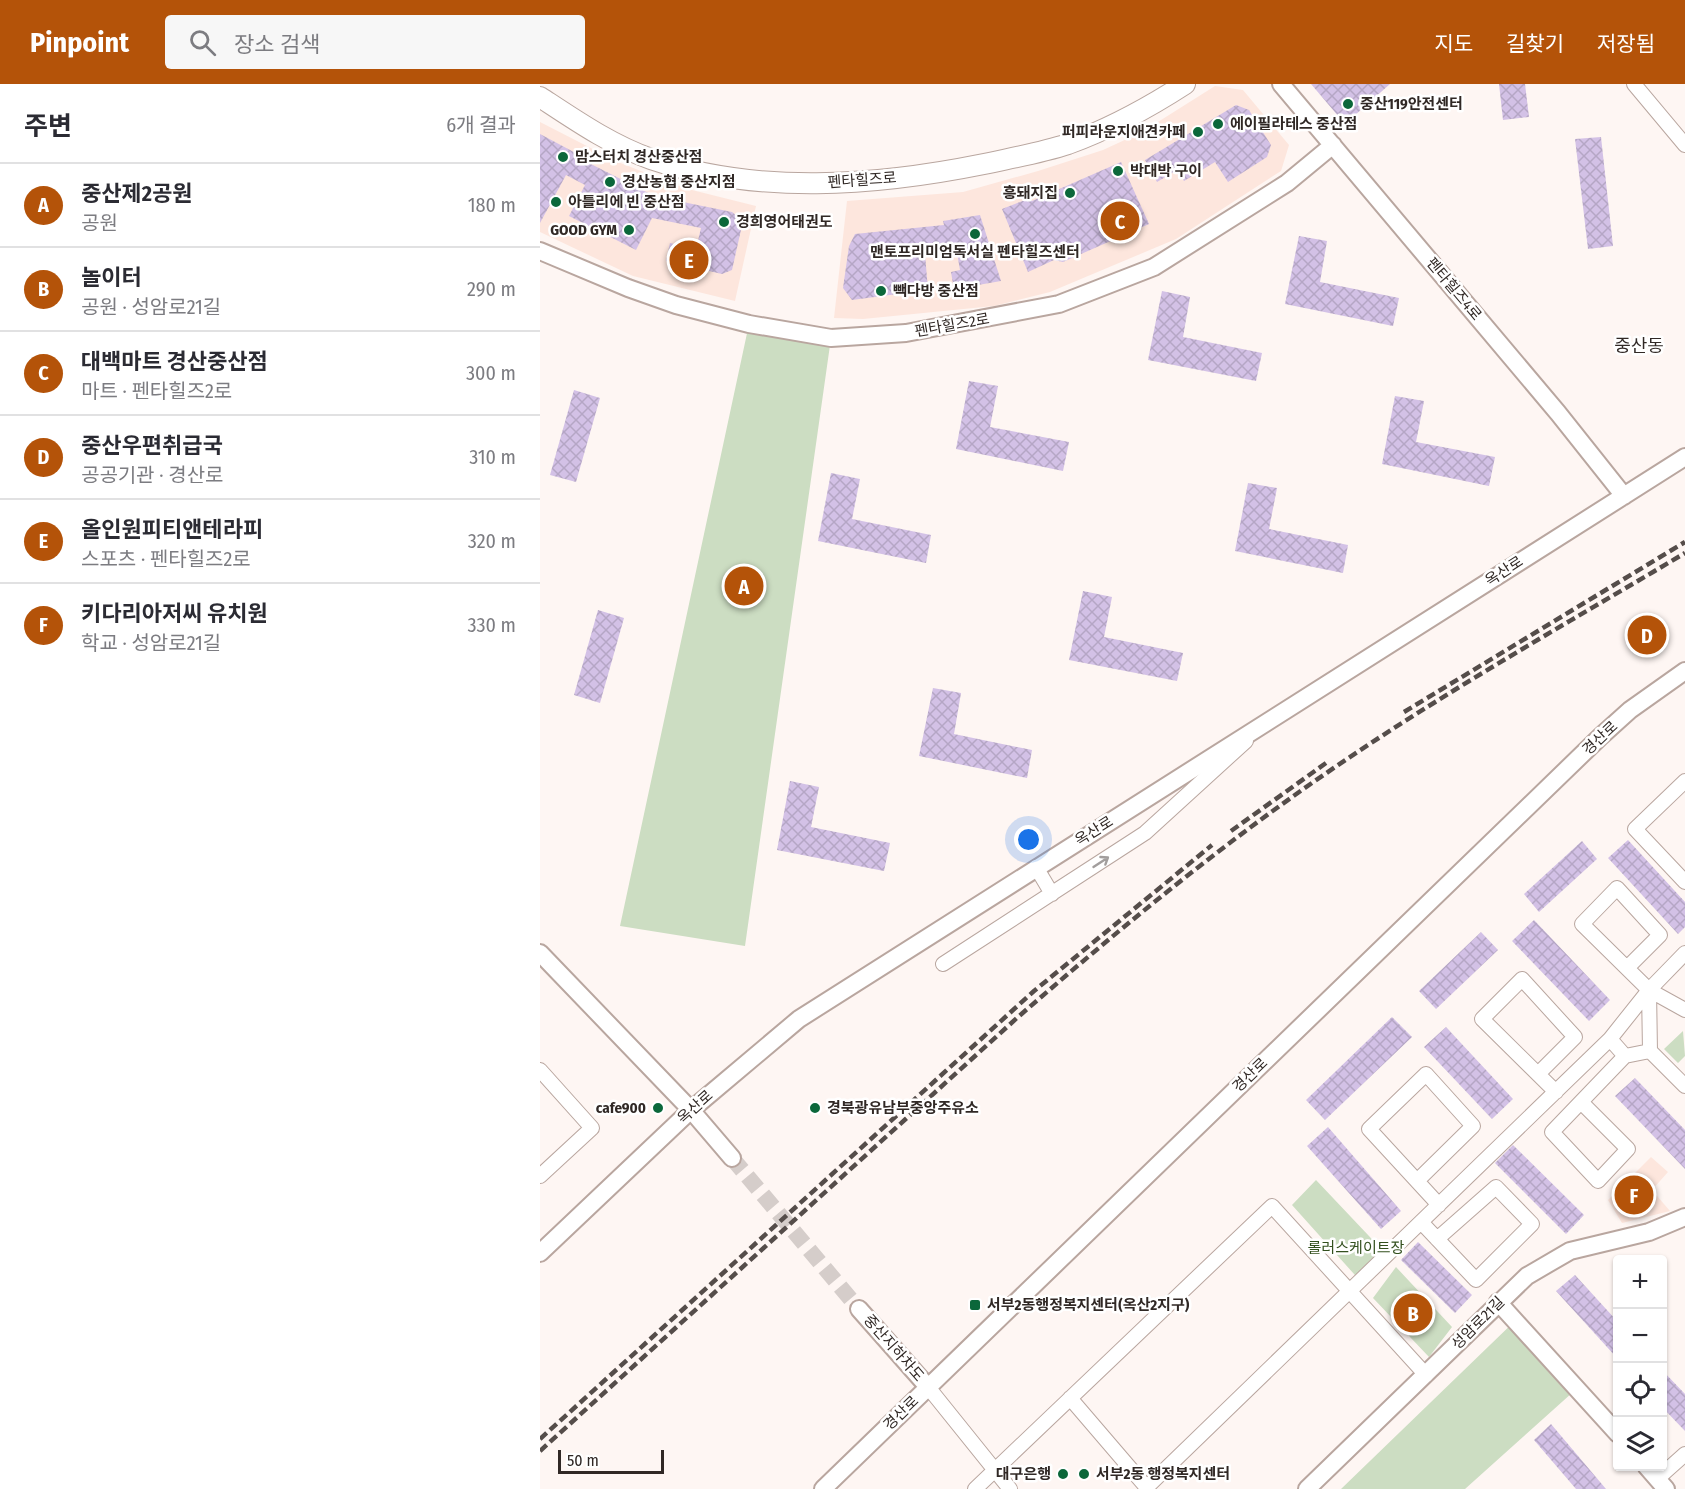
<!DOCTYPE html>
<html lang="ko">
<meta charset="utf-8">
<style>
body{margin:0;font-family:"Fira Sans Condensed","Noto Sans KR",sans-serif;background:#f7f7f7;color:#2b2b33}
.controls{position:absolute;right:18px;bottom:18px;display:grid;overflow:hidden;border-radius:6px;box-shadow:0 2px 4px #0004}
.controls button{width:54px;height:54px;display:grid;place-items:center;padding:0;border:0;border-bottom:2px solid #e1e1e2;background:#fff;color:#2b2b33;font:30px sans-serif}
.scale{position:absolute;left:18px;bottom:15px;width:106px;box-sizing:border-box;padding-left:6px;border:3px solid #302825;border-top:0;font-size:16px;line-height:21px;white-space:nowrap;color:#302825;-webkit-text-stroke:4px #fff;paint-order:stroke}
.you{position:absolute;left:489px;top:756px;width:21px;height:21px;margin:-15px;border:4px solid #fff;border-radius:50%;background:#1a73e8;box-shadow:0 0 0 9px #1a73e833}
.badge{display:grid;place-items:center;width:39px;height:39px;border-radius:50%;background:#b45309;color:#fff;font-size:20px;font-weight:700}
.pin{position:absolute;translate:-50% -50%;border:3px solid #fff;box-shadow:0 2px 6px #0006}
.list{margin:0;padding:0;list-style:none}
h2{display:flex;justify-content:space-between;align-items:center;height:78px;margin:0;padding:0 24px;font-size:26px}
h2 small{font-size:20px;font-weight:400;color:#7c7c81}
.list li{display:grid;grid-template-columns:39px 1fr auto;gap:18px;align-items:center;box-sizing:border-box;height:84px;padding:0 24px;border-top:2px solid #e1e1e2}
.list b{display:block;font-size:22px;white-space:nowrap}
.list p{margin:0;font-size:20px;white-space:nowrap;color:#7c7c81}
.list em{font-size:20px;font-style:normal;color:#7c7c81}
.icon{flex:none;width:33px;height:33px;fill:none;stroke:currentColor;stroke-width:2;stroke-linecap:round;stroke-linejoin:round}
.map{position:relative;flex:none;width:1145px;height:1405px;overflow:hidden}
header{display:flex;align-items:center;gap:36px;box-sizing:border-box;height:84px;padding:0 30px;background:#b45309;color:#fff}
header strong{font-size:28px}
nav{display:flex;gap:33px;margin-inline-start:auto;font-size:21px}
.search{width:420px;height:54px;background:#f7f7f7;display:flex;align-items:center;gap:15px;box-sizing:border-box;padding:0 21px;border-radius:6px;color:#7c7c81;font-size:22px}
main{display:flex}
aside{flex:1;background:#fff}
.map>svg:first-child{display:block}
.built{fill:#fde6dd}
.park{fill:#ccddc2}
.building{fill:url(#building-cross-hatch)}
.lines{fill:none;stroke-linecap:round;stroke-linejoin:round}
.tertiary-tunnel{stroke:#d5cdca;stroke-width:16;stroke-dasharray:16 8;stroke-linecap:butt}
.minor-casing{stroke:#b9a69f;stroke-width:16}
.tertiary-casing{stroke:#b9a69f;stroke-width:20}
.secondary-casing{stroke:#b9a69f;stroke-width:22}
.minor{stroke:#fff;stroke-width:14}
.tertiary{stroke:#fff;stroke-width:16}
.secondary{stroke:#fff;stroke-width:20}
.rail{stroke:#554d4a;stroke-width:4.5;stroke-dasharray:9 4.5;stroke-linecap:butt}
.oneway{stroke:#a29e9d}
.poi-dot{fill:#0b673a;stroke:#fff;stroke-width:2}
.labels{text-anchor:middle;stroke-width:5;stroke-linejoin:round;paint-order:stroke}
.poi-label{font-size:15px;font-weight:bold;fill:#302825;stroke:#fff;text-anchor:start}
.street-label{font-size:15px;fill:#302825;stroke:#fff}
.park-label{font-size:15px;fill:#33501e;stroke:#fff}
.quarter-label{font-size:18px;fill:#302825;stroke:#fff}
</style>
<header>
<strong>Pinpoint</strong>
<div class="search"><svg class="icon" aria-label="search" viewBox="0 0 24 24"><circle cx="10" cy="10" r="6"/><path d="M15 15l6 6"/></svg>장소 검색</div>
<nav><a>지도</a><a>길찾기</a><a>저장됨</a></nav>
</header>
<main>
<aside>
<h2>주변<small>6개 결과</small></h2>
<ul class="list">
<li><span class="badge">A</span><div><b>중산제2공원</b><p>공원</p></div><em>180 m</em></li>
<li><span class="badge">B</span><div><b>놀이터</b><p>공원 · 성암로21길</p></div><em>290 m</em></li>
<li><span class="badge">C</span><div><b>대백마트 경산중산점</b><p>마트 · 펜타힐즈2로</p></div><em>300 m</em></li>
<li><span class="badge">D</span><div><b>중산우편취급국</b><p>공공기관 · 경산로</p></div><em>310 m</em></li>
<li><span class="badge">E</span><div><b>올인원피티앤테라피</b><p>스포츠 · 펜타힐즈2로</p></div><em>320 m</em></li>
<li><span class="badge">F</span><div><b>키다리아저씨 유치원</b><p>학교 · 성암로21길</p></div><em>330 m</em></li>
</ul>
</aside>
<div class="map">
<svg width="1145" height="1405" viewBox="0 0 1145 1405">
<defs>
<pattern id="building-cross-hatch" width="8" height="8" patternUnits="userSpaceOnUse" patternTransform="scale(1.5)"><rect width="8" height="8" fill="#d3c1e6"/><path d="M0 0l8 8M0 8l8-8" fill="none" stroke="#b5a6c5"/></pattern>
</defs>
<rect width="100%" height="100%" fill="#fef6f3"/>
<!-- built -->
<path class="built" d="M 675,2 L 703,6 L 749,61 L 741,87 L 636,155 L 510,208 L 454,222 L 323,235 L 294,234 L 307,117 L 423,108 L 498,87 L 563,66 L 602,48 Z
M 0,38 L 78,78 L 144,104 L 216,122 L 195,217 L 93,192 L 0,148 Z
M 1111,1073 L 1128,1088 L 1112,1106 L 1130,1127 L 1082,1139 L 1068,1116 Z"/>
<!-- park -->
<path class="park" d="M 209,240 L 291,254 L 205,862 L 80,842 Z
M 1143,947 L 1145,972 L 1138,979 L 1124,965 Z
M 776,1096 L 846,1170 L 823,1200 L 752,1121 Z
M 856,1183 L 912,1243 L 889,1273 L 833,1214 Z
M 980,1232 L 1042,1300 L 925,1405 L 801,1405 Z"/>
<!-- building -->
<path class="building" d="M 771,0 L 850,0 L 805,40 Z
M 959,0 L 985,0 L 989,33 L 963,36 Z
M 696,21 L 709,26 L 731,61 L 727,73 L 688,98 L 675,78 L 644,97 L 637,86 L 617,98 L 605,76 Z
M 0,50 L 45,74 L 43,76 L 132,121 L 133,116 L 192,128 L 203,137 L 192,186 L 182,190 L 126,177 L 130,159 L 156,165 L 161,144 L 112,134 L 96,166 L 29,132 L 45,101 L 26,91 L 0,139 Z
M 1061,53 L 1073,162 L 1048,165 L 1035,55 Z
M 581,78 L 609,140 L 523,178 L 514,176 L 488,188 L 462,125 L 490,114 L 492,117 Z
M 440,131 L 461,197 L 421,204 L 419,199 L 413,200 L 411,188 L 420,186 L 416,163 L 385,170 L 388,206 L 312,216 L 303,204 L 309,162 L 315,150 L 404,141 L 403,137 Z
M 759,152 L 787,157 L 780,198 L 859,214 L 853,242 L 745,220 Z
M 622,207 L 650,213 L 643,253 L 722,269 L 716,297 L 608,276 Z
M 429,297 L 458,302 L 450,343 L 529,358 L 523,387 L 416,365 Z
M 34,306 L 60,314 L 36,398 L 10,391 Z
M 855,312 L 884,317 L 876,358 L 955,373 L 949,402 L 842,380 Z
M 291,389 L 320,395 L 312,435 L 391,451 L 386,479 L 278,457 Z
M 708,399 L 737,404 L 729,445 L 808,461 L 803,489 L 695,467 Z
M 543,507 L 572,513 L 564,553 L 643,569 L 637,597 L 529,576 Z
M 58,526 L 84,534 L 60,619 L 34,611 Z
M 393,604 L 421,609 L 414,650 L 492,666 L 487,694 L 379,672 Z
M 250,697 L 279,703 L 271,743 L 350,759 L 344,787 L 237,766 Z
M 1088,756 L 1145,818 L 1145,843 L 1138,850 L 1068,774 Z
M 1042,757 L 1057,775 L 999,828 L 984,810 Z
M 994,836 L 1070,916 L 1049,937 L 972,857 Z
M 941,848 L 958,866 L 896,925 L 879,907 Z
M 852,933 L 872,953 L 785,1036 L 766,1016 Z
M 906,943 L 973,1015 L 952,1035 L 884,963 Z
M 1095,994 L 1145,1046 L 1145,1085 L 1075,1012 Z
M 788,1043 L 861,1127 L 841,1145 L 767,1062 Z
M 973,1061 L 1044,1131 L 1026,1150 L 955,1079 Z
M 878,1158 L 932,1211 L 915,1229 L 861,1176 Z
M 1035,1191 L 1077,1237 L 1077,1274 L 1016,1207 Z
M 1122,1286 L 1145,1310 L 1145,1347 L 1122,1323 Z
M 1011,1340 L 1066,1405 L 1036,1405 L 994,1356 Z"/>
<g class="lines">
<!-- tertiary-tunnel -->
<path class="tertiary-tunnel" d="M 192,1074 L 319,1225"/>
<!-- minor casing -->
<g class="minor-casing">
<path id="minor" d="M 1094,0 L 1145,61
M 1145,697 L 1095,745 L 1145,798
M 496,783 L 512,810
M 403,880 L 605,749 L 706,657
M 1087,884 L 1120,851 L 1077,804 L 1042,840 L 1109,906 L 1110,967 L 1145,1002
M 1109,906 L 1145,926
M 1110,967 L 1085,972 L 1070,955 L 1109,906 L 1145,869
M 0,986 L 52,1044 L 0,1092
M 998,990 L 1035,953 L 982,895 L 942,935 L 1016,1008
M 1041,1018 L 1088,1065 L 1058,1097 L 1012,1048 L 1085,972
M 877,1097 L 933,1042 L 886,990 L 829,1045 L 899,1121
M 881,1138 L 936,1196 L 992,1140 L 956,1103 L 897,1155
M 388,1303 L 470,1405
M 530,1314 L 608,1405
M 1117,1395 L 1145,1370
M 607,1403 L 1070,955
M 435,1405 L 732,1122 L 886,1291"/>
</g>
<!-- tertiary casing -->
<g class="tertiary-casing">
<path id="tertiary" d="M 741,0 L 1018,329 L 1084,412
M 0,167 L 88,204 L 136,221 L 209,240 L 291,254 L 366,249 L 519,220 L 614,183 L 747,99 L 793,61
M 0,869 L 151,1026 L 192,1074
M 0,1169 L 151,1026 L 259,935 L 1145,373
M 958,1218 L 1078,1350
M 319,1225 L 388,1303
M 1106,1382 L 1126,1405
M 283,1405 L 1060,653 L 1090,626 L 1145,587
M 767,1405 L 987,1192 L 1030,1167 L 1109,1148 L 1145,1133"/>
</g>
<!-- secondary casing -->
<g class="secondary-casing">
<path id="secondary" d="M 0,13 C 35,36 71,61 111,75 C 218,111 335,102 444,80 C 471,74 501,69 528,60 C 569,45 608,24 645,0"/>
</g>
<!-- minor -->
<use href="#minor" class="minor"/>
<!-- tertiary -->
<use href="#tertiary" class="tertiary"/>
<!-- secondary -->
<use href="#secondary" class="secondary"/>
<!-- rail -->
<path class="rail" d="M 864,628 L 1145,458
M 691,747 L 786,679
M 0,1355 L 494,907 L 672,761
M 0,1367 L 478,933 C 577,847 677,764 785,690 C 901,610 1024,541 1145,469"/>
</g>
<!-- one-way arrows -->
<defs><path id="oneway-shaft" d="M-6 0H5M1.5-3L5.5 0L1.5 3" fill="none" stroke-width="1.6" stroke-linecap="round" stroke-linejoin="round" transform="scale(1.5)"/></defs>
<use class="oneway" href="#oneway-shaft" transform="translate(561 778) rotate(-33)"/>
<!-- markers -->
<g class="poi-dot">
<circle cx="808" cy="20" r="6"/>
<circle cx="678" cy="40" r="6"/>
<circle cx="658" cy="48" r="6"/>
<circle cx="23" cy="73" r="6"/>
<circle cx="578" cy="87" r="6"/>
<circle cx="70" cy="98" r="6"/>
<circle cx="530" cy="109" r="6"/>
<circle cx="16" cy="118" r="6"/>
<circle cx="184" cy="138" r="6"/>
<circle cx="89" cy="146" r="6"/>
<circle cx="435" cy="150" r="6"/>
<circle cx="341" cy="207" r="6"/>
<circle cx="118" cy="1024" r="6"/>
<circle cx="275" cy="1024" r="6"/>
<rect x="429" y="1215" width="12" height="12" rx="3"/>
<circle cx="523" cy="1390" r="6"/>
<circle cx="544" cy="1390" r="6"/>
</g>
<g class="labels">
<!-- poi labels -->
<g class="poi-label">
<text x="820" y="25">중산119안전센터</text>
<text x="690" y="45">에이필라테스 중산점</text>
<text x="646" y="53" text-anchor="end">퍼피라운지애견카페</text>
<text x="35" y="78">맘스터치 경산중산점</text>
<text x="590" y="92">박대박 구이</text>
<text x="82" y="103">경산농협 중산지점</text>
<text x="518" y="114" text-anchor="end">흥돼지집</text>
<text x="28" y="123">아틀리에 빈 중산점</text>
<text x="196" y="143">경희영어태권도</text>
<text x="77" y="151" text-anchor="end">GOOD GYM</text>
<text x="435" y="173" text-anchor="middle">맨토프리미엄독서실 펜타힐즈센터</text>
<text x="353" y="212">빽다방 중산점</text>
<text x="106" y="1029" text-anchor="end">cafe900</text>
<text x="287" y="1029">경북광유남부중앙주유소</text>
<text x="447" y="1226">서부2동행정복지센터(옥산2지구)</text>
<text x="511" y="1395" text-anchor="end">대구은행</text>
<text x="556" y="1395">서부2동 행정복지센터</text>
</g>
<!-- street labels -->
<g class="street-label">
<text transform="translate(322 96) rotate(-4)" y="5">펜타힐즈로</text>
<text transform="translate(914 205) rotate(50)" y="5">펜타힐즈4로</text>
<text transform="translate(412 241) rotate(-10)" y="5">펜타힐즈2로</text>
<text transform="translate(964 487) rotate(-33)" y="5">옥산로</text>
<text transform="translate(1060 654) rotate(-43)" y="5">경산로</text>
<text transform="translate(554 747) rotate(-32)" y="5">옥산로</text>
<text transform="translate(710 991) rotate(-44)" y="5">경산로</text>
<text transform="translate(155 1023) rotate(-42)" y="5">옥산로</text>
<text transform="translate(938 1239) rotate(-45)" y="5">성암로21길</text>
<text transform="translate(354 1264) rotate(49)" y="5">중산지하차도</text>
<text transform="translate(361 1329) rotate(-44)" y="5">경산로</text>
</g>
<!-- park labels -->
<g class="park-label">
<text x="816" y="1169">롤러스케이트장</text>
</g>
<!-- quarter labels -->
<g class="quarter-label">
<text x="1099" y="268">중산동</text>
</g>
</g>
</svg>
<div class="controls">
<button>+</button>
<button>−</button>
<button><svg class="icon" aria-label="locate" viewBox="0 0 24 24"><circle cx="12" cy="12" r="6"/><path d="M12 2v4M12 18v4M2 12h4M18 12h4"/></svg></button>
<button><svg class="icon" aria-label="layers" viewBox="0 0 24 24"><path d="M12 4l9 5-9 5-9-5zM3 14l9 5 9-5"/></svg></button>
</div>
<div class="scale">50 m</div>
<div class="you"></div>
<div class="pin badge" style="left:204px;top:502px">A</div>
<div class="pin badge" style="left:873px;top:1229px">B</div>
<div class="pin badge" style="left:580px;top:137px">C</div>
<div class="pin badge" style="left:1107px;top:551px">D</div>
<div class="pin badge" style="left:149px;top:176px">E</div>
<div class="pin badge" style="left:1094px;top:1111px">F</div>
</div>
</main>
